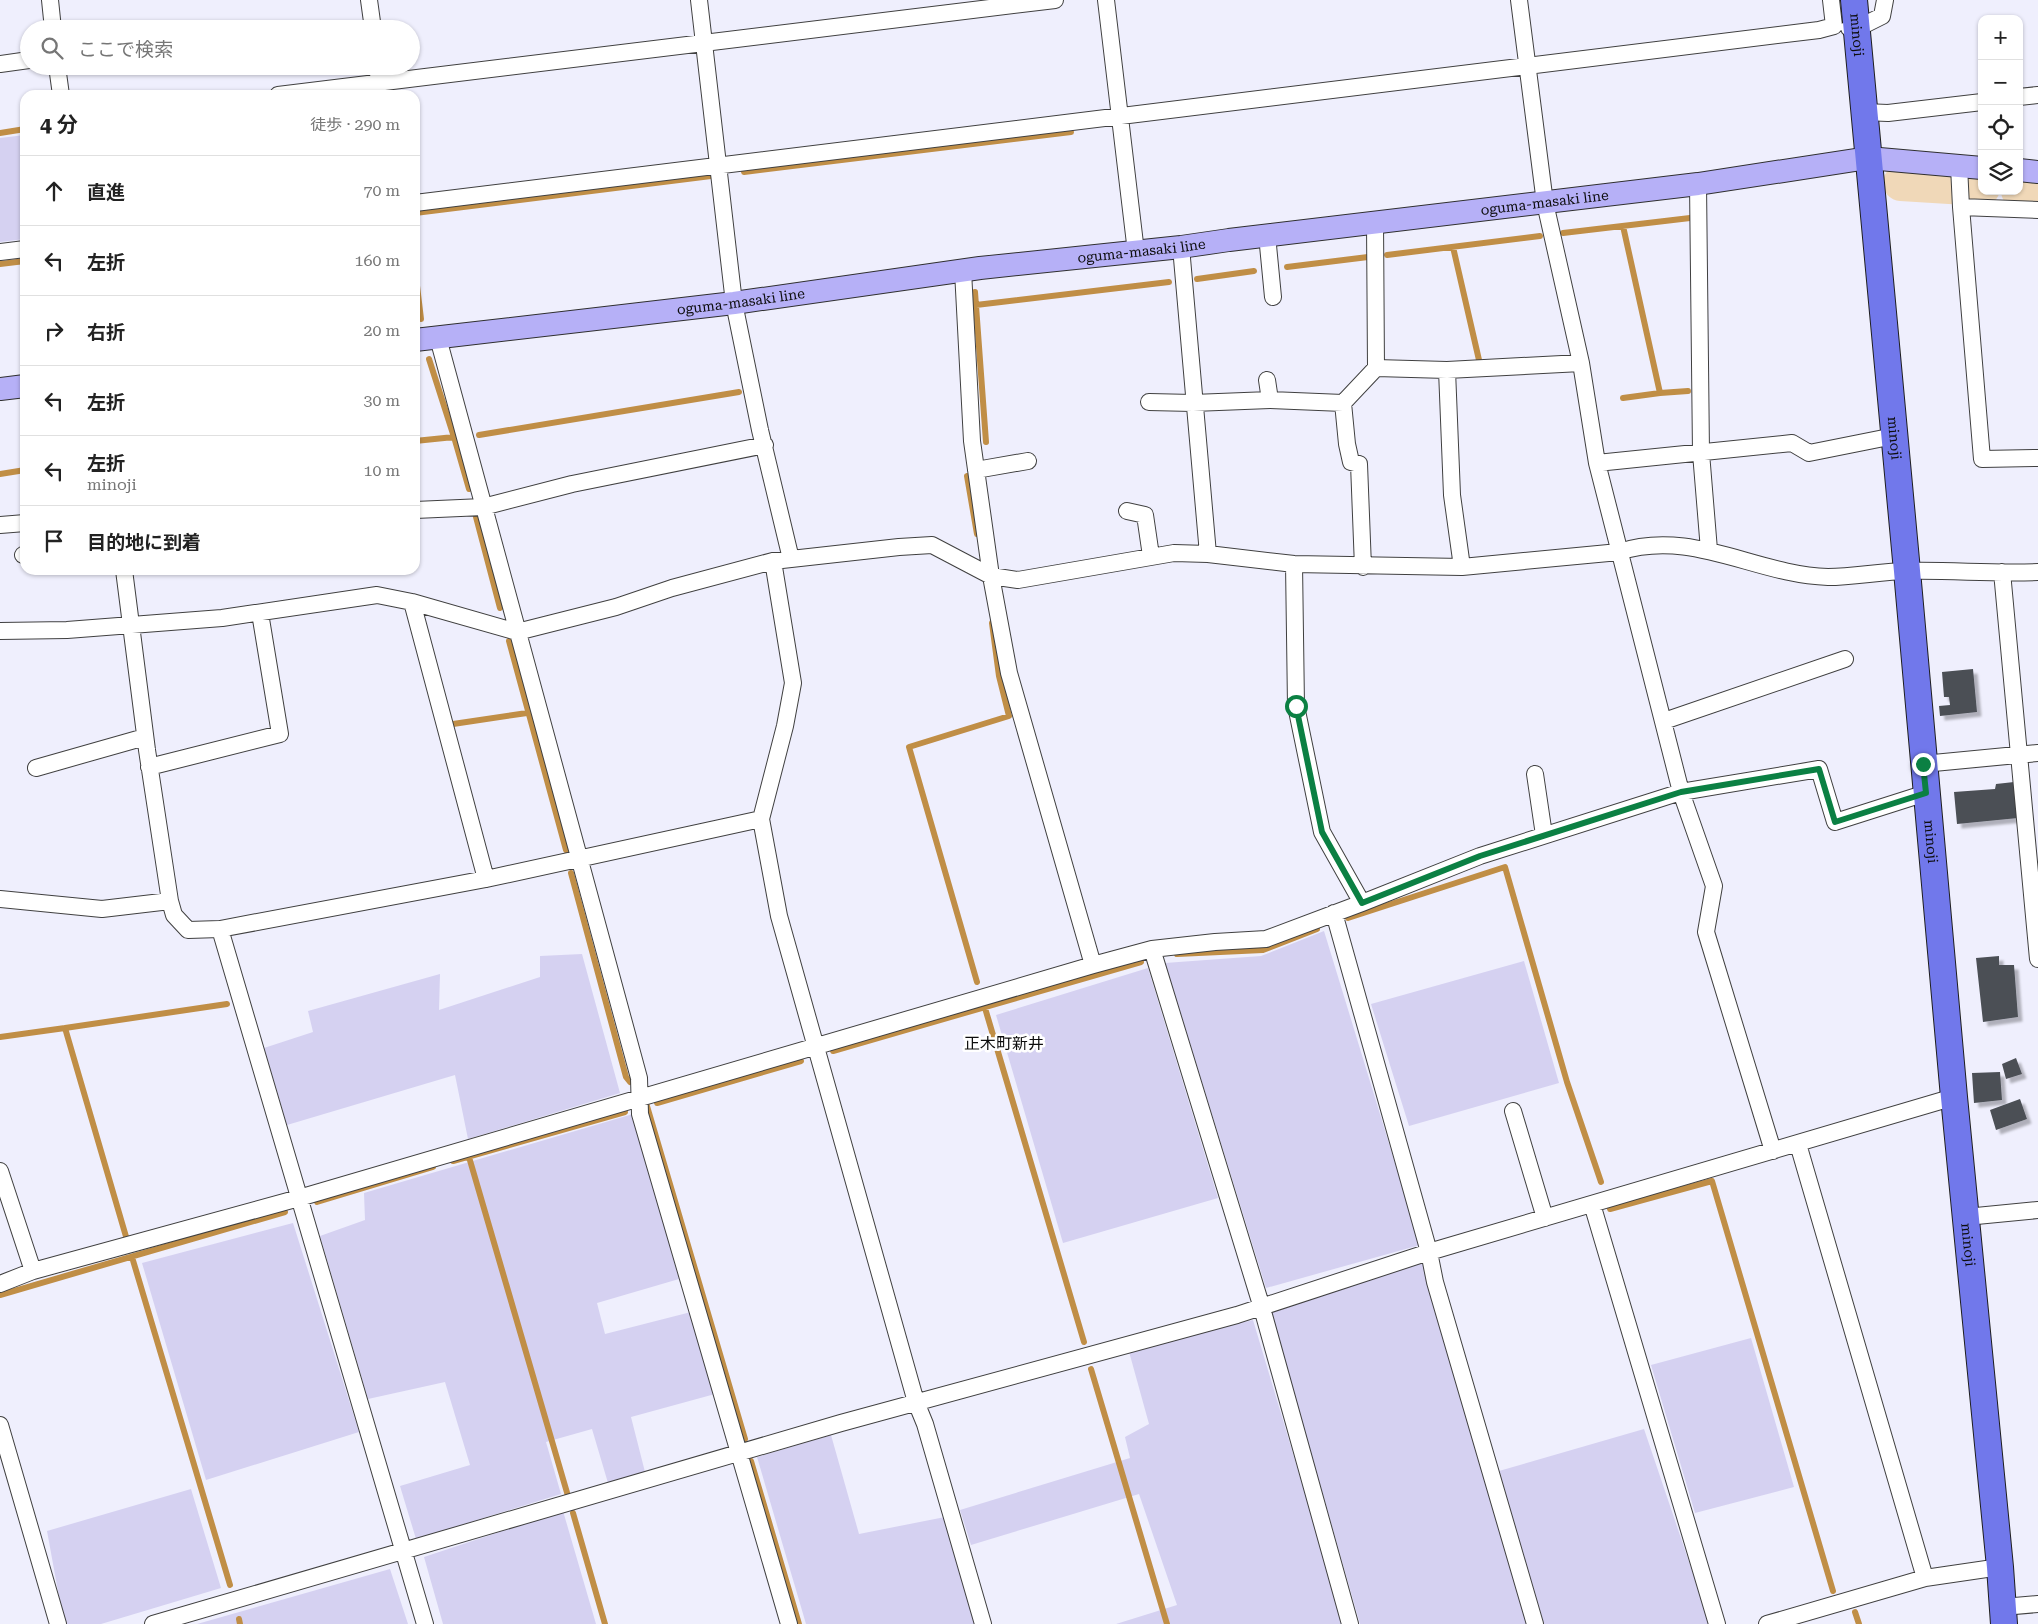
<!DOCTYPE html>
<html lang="ja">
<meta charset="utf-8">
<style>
body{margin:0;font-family:"Roboto Serif","Noto Sans JP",serif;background:#f2f2f2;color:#222}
.controls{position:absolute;right:15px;top:15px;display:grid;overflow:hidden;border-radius:10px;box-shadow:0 1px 4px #0004}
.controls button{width:45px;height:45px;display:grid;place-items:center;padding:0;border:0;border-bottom:1px solid #e0e0e0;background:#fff;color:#222;font:25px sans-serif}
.stop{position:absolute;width:15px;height:15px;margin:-11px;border:4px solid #0b8043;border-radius:50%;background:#fff}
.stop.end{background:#0b8043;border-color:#fff;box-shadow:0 1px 5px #0008}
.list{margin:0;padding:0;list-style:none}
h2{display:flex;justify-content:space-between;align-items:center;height:65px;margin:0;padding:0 20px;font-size:21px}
h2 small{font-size:16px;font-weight:400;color:#767676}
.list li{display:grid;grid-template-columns:32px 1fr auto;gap:15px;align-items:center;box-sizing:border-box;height:70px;padding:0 20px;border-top:1px solid #e0e0e0}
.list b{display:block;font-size:19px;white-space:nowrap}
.list p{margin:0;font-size:16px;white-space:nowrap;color:#767676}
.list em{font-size:16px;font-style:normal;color:#767676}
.icon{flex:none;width:28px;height:28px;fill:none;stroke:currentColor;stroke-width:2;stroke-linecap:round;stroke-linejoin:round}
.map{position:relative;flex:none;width:2038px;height:1624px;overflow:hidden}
.search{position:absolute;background:#fff;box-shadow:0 1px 4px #0004;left:20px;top:20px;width:400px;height:55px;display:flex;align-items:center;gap:12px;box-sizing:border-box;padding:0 18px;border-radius:28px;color:#767676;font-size:19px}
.panel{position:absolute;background:#fff;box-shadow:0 1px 4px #0004;left:20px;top:90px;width:400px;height:485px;border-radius:15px}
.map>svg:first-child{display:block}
.farmland{fill:#d5d1f1}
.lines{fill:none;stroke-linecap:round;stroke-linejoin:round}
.stream{stroke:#c08e46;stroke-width:6}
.river{stroke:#f0d8b8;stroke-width:36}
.building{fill:#4b4f55;filter:url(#shadow)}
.street-casing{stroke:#404040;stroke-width:18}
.secondary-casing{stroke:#2f2f2f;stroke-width:24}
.primary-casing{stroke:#1e1e1e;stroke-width:28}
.street{stroke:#fff;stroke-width:16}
.secondary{stroke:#b6b0f7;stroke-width:22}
.primary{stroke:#7178eb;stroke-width:26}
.route{stroke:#0b8043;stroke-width:6}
.labels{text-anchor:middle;stroke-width:5;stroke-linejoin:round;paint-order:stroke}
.street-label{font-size:14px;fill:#0d0d0d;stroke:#fff}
.quarter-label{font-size:16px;fill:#0d0d0d;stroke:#fff}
</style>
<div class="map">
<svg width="2038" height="1624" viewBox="0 0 2038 1624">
<defs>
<filter id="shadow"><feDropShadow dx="4.5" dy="4.5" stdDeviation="1" flood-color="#0004"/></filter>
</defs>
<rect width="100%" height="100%" fill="#efeffd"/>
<!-- farmland -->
<path class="farmland" d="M 25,135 L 25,239 L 0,242 L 0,138 Z
M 1324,931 L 1420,1245 L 1266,1288 L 1165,963 L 1261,956 Z
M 582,954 L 620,1093 L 468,1139 L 455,1075 L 287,1125 L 264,1048 L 313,1032 L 308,1011 L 440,974 L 439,1010 L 540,977 L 540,956 Z
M 1524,961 L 1559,1083 L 1409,1126 L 1371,1004 Z
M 1148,968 L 1218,1198 L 1063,1243 L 996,1015 Z
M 633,1114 L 679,1279 L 597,1303 L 605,1334 L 691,1312 L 715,1394 L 631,1417 L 645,1472 L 608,1483 L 592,1429 L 546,1442 L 561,1494 L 416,1539 L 400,1486 L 470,1465 L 445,1382 L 368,1399 L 320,1236 L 365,1220 L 364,1193 Z
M 293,1223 L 359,1432 L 206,1480 L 142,1263 Z
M 1422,1262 L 1530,1624 L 1360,1624 L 1271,1313 Z
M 1253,1320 L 1344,1624 L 1116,1624 L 1177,1605 L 1139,1494 L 971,1545 L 960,1510 L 1130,1458 L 1125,1437 L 1149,1424 L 1128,1348 Z
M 1751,1338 L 1794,1487 L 1695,1513 L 1651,1365 Z
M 1644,1429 L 1710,1624 L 1544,1624 L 1499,1471 Z
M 831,1435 L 859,1534 L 945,1517 L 977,1624 L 806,1624 L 757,1457 Z
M 191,1489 L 221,1588 L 101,1624 L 64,1624 L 47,1531 Z
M 563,1511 L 596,1624 L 443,1624 L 424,1557 Z
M 390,1569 L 408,1624 L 197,1624 Z"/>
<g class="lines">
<!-- stream -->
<path class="stream" d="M 0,133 L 25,129
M 744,172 L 1071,132
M 415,213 L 711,176
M 1623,226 L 1660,393 L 1623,398
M 1563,233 L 1690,218
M 1453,247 L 1479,360
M 1387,255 L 1540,236
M 0,264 L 25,261
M 1287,267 L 1368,257
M 415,269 L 421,319
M 1197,279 L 1254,271
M 975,292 L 986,442
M 976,305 L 1169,282
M 429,359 L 454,437 L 469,489
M 1660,393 L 1688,391
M 479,435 L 739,392
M 415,441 L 454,437
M 0,474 L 25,470
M 967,476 L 977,534
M 476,517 L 500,608
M 509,641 L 566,850
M 453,724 L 527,713
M 571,873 L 626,1077 L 630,1082
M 1348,918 L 1505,867 L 1567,1082 L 1601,1182
M 1177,954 L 1263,950 L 1317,929
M 977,982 L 909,747 L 1009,716 L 999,676 L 992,623
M 985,1008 L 1084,1342
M 65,1028 L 227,1004
M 0,1037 L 65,1028 L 127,1240
M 833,1051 L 1141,962
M 657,1103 L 801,1061
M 647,1106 L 745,1439
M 469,1157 L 568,1496
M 453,1161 L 625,1112
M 317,1202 L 433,1167
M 1610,1209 L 1712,1181 L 1833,1591
M 132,1257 L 230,1585
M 0,1295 L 285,1212
M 1091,1369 L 1167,1624
M 751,1461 L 799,1624
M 573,1513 L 605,1624
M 1855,1612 L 1859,1624
M 239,1619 L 240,1624"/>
<!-- river -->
<path class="river" d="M 1901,183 L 1982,188
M 2019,191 L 2038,192"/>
</g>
<!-- building -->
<path class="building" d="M 1973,669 L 1977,712 L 1940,716 L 1939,706 L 1950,705 L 1949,697 L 1944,697 L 1942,672 Z
M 2014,782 L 2018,818 L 1957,824 L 1954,792 L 1995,789 L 1996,784 Z
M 1999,956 L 1999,965 L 2014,965 L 2018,1017 L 1983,1022 L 1976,958 Z
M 2016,1058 L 2022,1074 L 2006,1079 L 2002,1064 Z
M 2000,1072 L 2002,1100 L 1974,1103 L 1972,1073 Z
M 2020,1099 L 2027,1119 L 1996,1130 L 1990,1110 Z"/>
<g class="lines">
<!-- street casing -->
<g class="street-casing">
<path id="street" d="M 50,0 L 53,29
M 369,0 L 373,29
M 699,0 L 734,303 L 760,430 L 791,559
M 1106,0 L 1136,252
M 1519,0 L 1545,203 L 1581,363 L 1597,463 L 1681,792 L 1714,886 L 1706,932 L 1773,1151
M 1849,28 L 1856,29 L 1882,16 L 1885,0
M 0,64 L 29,60
M 57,66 L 61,95
M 377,66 L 381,95
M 278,95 L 1055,0
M 2019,97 L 2038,95
M 1864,112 L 1888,113 L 1982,102
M 1959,166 L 1961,207
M 1698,184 L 1701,453 L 1709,550
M 415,203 L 1819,30 L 1834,26 L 1831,0
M 2038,210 L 1961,207 L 1982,459 L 2038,458
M 1375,222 L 1376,368
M 1267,235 L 1273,297
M 1181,247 L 1208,554
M 0,252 L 25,249
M 963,271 L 972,441 L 991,576 L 1009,673 L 1093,965
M 438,338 L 639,1078 L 640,1114 L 789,1624
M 1447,370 L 1452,495 L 1462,567
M 1267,380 L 1270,400
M 1149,402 L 1193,403 L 1270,400 L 1343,403 L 1376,368 L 1447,370 L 1581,363
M 1343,403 L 1347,444 L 1351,462 L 1359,464 L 1363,567
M 1597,463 L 1792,443 L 1809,453 L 1894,436
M 976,470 L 1028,461
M 415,510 L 483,507 L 572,484 L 765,445
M 1127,511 L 1145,515 L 1151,556
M 0,525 L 25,523
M 23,555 L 25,554
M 773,561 L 793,683 L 785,726 L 761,819 L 779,916 L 916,1402 L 925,1424 L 983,1624
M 1294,564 L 1296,706 L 1322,832 L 1362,903
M 124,570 L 147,750 L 170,901 L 174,915 L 188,930 L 220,929 L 425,1624
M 2002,572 L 2038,959
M 412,602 L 486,879
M 0,631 L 67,630 L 222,618 L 377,595 L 412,602 L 517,632 L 616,607 L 672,588 L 773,561 L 899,547 L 932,545 L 991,576 L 1018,580 L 1174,553 L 1208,554 L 1294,564 L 1462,567 L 1619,552 C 1692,528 1756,575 1828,577 C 1855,577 1882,571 1908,571 C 1952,570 1995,574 2038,572
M 1664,721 L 1845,659
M 1923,764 L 2038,753
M 149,767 L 280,734 L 260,613
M 36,768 L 145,737
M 1535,774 L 1544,835
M 0,899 L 102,909 L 170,901
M 1334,913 L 1429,1252 L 1435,1282 L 1535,1624
M 220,929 L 486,879 L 761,819
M 1152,949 L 1262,1308 L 1350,1624
M 1513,1111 L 1545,1218
M 1798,1144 L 1925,1578
M 0,1171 L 33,1271
M 1592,1204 L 1717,1624
M 1966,1217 L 2038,1210
M 0,1284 L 33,1271 L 299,1198 L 1093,965 L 1152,949 L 1215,942 L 1266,939 L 1362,903 L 1480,856 L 1681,792 L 1819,769 L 1835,822 L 1926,793
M 0,1425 L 58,1624
M 2003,1607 L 2038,1604
M 153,1624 L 841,1423 L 1237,1315 L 1429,1252 L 1954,1097
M 1767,1624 L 1925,1578 L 2000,1567"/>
</g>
<!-- secondary casing -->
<g class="secondary-casing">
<g id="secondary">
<path d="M 2019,170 L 2038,172"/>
<path id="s1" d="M 415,340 L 734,303 L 980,268 L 1181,247 L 1229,240 L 1698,184 L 1868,158 L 1982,168"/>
<path d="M 0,389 L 25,386"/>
</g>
</g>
<!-- primary casing -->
<g class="primary-casing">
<g id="primary">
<path id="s2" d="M 1854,0 L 1907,571 L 1954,1097 L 2000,1567 L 2004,1624"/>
</g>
</g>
<!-- street -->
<use href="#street" class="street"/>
<!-- secondary -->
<use href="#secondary" class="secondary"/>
<!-- primary -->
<use href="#primary" class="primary"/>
</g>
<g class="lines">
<!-- route -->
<path class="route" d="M 1296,706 L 1322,832 L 1362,903 L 1480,856 L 1681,792 L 1819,769 L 1835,822 L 1926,793 L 1923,764"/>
</g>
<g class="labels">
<!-- street labels -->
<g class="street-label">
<text dy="5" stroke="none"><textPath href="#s2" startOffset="35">minoji</textPath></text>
<text dy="5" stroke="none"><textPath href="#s1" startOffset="1138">oguma-masaki line</textPath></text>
<text dy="5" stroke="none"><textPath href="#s1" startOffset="732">oguma-masaki line</textPath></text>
<text dy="5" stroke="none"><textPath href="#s1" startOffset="328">oguma-masaki line</textPath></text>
<text dy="5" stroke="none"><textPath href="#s2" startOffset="440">minoji</textPath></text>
<text dy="5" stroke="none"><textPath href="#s2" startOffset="845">minoji</textPath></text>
<text dy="5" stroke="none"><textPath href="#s2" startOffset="1250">minoji</textPath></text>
</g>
<!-- quarter labels -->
<g class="quarter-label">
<text x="1004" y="1049">正木町新井</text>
</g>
</g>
</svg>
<div class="controls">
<button>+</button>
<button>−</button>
<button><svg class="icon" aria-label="locate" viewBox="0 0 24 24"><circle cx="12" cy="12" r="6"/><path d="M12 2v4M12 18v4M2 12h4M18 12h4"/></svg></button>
<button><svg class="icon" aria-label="layers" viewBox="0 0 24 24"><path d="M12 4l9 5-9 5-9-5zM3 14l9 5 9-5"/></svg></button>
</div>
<div class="stop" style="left:1296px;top:706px"></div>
<div class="stop end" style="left:1923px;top:764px"></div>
<div class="search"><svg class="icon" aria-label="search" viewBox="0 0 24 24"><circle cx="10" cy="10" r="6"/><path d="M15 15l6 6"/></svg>ここで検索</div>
<section class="panel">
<h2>4 分<small>徒歩 · 290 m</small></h2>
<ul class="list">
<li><svg class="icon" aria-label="ahead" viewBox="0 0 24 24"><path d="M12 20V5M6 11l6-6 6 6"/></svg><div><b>直進</b></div><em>70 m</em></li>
<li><svg class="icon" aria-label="left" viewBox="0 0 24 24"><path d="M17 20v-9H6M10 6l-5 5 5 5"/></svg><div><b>左折</b></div><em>160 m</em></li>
<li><svg class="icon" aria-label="right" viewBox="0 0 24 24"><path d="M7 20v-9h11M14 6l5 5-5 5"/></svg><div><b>右折</b></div><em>20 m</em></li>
<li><svg class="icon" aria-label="left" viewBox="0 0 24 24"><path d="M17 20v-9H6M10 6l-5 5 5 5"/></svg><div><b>左折</b></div><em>30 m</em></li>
<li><svg class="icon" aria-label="left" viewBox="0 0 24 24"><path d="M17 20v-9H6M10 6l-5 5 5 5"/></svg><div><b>左折</b><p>minoji</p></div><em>10 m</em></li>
<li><svg class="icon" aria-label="arrive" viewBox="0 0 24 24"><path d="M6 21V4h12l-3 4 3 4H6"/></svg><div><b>目的地に到着</b></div></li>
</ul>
</section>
</div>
